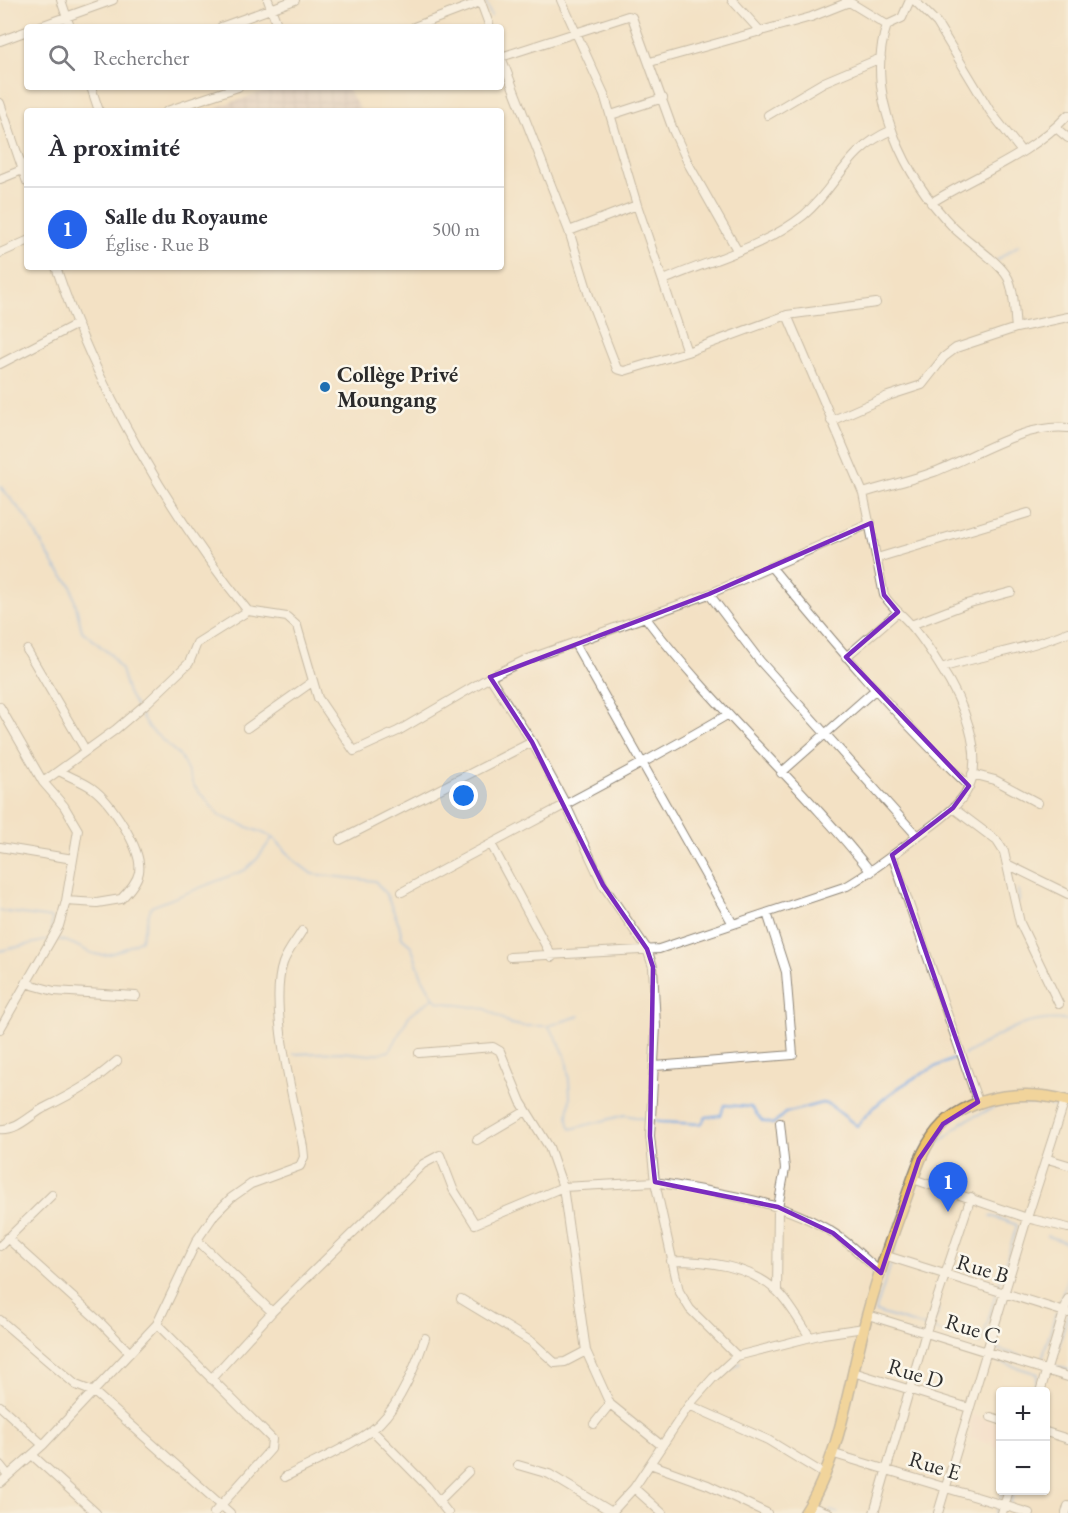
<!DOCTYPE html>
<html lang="fr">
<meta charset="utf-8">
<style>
body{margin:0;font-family:"EB Garamond",serif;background:#f7f7f7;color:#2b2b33}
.controls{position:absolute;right:18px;bottom:18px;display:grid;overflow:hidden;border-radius:6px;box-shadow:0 2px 4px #0004}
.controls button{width:54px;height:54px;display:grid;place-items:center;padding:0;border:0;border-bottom:2px solid #e1e1e2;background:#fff;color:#2b2b33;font:30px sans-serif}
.you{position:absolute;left:464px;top:796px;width:21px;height:21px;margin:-15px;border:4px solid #fff;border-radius:50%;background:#1a73e8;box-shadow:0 0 0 9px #1a73e833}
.badge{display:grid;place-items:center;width:39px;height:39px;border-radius:50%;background:#2563eb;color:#fff;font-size:20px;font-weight:700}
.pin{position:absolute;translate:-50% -50px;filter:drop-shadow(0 2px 3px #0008)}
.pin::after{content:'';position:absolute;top:32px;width:21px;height:18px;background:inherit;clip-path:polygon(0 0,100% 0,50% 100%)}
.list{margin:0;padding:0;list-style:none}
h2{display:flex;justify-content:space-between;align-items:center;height:78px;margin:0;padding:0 24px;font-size:26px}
h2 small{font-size:20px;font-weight:400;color:#7c7c81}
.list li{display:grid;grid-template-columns:39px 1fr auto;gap:18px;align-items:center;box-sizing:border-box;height:84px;padding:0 24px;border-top:2px solid #e1e1e2}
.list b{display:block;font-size:22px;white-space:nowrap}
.list p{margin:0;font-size:20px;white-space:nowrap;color:#7c7c81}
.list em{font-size:20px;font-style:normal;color:#7c7c81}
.icon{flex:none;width:33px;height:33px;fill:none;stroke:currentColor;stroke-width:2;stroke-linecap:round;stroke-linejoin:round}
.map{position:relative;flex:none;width:1068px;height:1513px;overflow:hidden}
.search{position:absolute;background:#fff;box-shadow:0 2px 4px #0004;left:24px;top:24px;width:480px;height:66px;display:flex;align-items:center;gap:15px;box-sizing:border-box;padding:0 21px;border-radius:6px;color:#7c7c81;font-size:22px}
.panel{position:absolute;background:#fff;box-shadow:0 2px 4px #0004;left:24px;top:108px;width:480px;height:162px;border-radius:6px}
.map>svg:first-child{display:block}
.built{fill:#f6d2c4}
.industrial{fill:url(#industrial-grid)}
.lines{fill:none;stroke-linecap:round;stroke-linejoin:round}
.stream{stroke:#7aaae4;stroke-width:2}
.minor-casing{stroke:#8f8678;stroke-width:10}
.major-casing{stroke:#8f8678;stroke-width:13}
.minor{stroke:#fff;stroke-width:8}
.major{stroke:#f0c469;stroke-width:10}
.marked{fill:none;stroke:#7b2cbf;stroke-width:4.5;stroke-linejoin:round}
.poi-dot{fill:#1f6fb2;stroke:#fbf7ec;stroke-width:2}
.labels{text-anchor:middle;stroke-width:5;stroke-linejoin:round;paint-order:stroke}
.poi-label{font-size:22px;font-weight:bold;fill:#2b2b2b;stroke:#fbf7ec;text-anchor:start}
.street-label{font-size:22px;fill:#2b2b2b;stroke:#fbf7ec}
</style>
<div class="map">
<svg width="1068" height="1513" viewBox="0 0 1068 1513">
<defs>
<pattern id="industrial-grid" width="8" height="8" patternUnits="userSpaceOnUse" patternTransform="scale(1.5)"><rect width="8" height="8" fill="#d1bfbe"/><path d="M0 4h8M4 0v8" fill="none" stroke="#b4a4a3"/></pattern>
</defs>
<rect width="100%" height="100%" fill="#fbf7ec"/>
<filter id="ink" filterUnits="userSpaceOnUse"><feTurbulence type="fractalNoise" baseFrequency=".0167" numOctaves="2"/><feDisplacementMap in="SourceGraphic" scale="12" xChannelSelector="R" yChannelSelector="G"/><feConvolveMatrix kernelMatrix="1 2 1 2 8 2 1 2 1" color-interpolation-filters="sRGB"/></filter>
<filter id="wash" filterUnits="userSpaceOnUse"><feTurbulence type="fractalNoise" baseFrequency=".008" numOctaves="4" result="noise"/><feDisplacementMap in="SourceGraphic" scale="24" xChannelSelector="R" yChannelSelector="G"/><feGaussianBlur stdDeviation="1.35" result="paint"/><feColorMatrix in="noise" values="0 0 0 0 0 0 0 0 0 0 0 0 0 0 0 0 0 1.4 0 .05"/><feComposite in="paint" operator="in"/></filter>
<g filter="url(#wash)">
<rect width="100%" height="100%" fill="#f3e1c4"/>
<!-- built -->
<path class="built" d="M 972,1414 L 1000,1424 L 1000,1448 L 991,1445 L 993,1437 L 989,1444 L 969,1438 L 972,1427 L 968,1426 Z"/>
<!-- industrial -->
<path class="industrial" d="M 278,87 L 346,87 L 361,111 L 218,111 L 217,107 Z"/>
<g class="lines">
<!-- stream -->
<path class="stream" d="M 485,0 L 491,16
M 997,260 L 1019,245
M 0,486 L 26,517 L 56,568 L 71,585 L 82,631 L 111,655 L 121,670 L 128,693 L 136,707
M 139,712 L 148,727 L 181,757 L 194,786 L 220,816 L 273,837 L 296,862 L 312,874 L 375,881 L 386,894 L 399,924 L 402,938 L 411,946 L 422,977 L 434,998 L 439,1002 L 486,1009 L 511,1024 L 522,1026 L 548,1026 L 579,1016
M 1018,890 L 1019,902
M 0,911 L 52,918 L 51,933
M 55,939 C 85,942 89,965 121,950 C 128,947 135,944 141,939 L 151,907 L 245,870 L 257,859 L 273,837
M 0,951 L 47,940
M 548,1026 C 568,1053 568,1063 570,1096 C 570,1108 565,1119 571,1129 L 625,1115 L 660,1122 L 701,1124 L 706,1117 L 721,1115 L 724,1105 L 751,1107 L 762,1121 L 773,1124 L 785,1113 L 822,1103 L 830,1105 L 857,1126 C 883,1093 919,1072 959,1057
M 294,1054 L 342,1052 L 371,1055 L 390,1051 L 410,1014 L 434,998
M 964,1055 C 1002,1034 1022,1016 1068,1020
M 1007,1104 L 1045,1104
M 1048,1105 L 1059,1108
M 934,1148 L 964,1121 L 1000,1105
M 924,1164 L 931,1152
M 991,1216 L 1017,1225 L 998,1288
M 1047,1236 L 1068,1243
M 893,1255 L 906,1214
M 1058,1308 L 1068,1276
M 875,1312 L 892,1261
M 876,1312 L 925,1327
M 873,1324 L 921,1337
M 932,1325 L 938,1314 L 938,1308
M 929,1328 L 981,1344
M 940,1343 L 979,1355
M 981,1344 L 996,1293
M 991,1347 L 1040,1362
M 987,1358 L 1038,1374
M 1041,1362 L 1056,1313
M 1052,1365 L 1068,1370
M 1053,1365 L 1068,1314
M 722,1376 L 740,1363
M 1033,1392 L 1038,1374
M 1000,1499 L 1003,1490
M 1010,1504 L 1014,1490
M 830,1511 L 838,1513
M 996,1513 L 997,1509
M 1061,1513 L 1068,1491"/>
</g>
</g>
<g filter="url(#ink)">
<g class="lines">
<!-- minor casing -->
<g class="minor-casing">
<path id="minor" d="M 61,0 L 70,27
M 268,0 L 278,27
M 480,0 L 490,27
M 561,0 L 604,94 L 637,205 L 687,352
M 732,0 L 761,32
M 846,0 L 887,25
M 914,0 L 937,23 L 990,111 L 1022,152
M 887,25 C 863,95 906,179 954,228 C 969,243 999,261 1008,278 C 1015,292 1014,313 1016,328
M 887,25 L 902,18 L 910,0
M 38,27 L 113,0
M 221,27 L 295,0
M 414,27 L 480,2
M 0,41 L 27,31
M 501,57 L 569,231 L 590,299 L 617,369 L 624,371 L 687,352 L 787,315 L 863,493 L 884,595 C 891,607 902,614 911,625 C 922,637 931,652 940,666 C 961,698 989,757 965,794 C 952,813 931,826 914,839 C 892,856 871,872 847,886 L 659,949 L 510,957
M 501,57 L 628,16 L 632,17 L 673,130 L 689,165 L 737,250
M 650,62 L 811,17 L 849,2
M 91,87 L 99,111
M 0,103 L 27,182
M 167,111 L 238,87
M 611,115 L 663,98
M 768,115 L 824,82 L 881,58
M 1056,128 L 1068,138
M 0,179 L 27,168
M 931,203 C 977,174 1030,156 1068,115
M 569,231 L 637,205
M 0,253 L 27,241
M 56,267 C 95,385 170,515 248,611 L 287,617 L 297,626 L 318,698 L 354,751 L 398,731 L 490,677 L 523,661 L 709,594 L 871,523
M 664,280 C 710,260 765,247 804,215 C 839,185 845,150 892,130
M 787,315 L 876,303
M 0,364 L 77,324
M 831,421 L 888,396 L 922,385 L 944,357 L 956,348 L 1016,328 L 1068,317
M 863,493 C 886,486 911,480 934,472 C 974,457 1024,423 1068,428
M 877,558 L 1028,513
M 772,568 C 834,643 898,719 969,786
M 709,594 L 760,661 L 917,836
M 645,617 C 714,708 800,783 871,872
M 911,625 L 966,604 L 1011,592
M 574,642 L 733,924
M 27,650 L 86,751
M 846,657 L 898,612
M 941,668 C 983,655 1028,649 1068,632
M 490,677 L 532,742 L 565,803 L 603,885 L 647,949 L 653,967 L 656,1026 L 650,1136 L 655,1182 C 717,1193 781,1199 835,1234 C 852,1245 866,1260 881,1273
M 0,707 L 43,782 L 64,806 L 78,830 L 66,901 L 59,926 L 0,1029
M 247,728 L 312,682
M 59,771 C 70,777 82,781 92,788 C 110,801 143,849 139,872 C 137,882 129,891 121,899 L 97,903 L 66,901
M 781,773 L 876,689
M 972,774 L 995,780 L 1038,803
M 43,782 L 115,730 L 148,702 L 189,663 L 197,643 L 248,611
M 953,808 L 997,841 L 1004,852 L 1020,923 L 1059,1004
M 340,840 L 532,742
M 491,844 L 552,957
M 0,847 L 73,859
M 892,855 L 978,1102
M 1009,865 L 1068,894
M 402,892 C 510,832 621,778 727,715
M 25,983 L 54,991 L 136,996
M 419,1053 L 493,1047 L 500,1051 L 521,1102 L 549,1147 L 563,1187 L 586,1351 L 610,1404 L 661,1445
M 655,1066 L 793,1055 L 786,972 L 767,913
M 0,1129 C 18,1131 31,1114 46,1107 C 76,1092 92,1083 117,1061
M 477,1140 L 526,1111
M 1048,1159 L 1068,1165
M 913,1179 L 1027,1218 L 1068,1228
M 7,1238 L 99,1321 L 130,1353
M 197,1240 L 272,1312
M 0,1246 L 52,1195
M 887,1256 L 1068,1313
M 671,1261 C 708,1261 748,1265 777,1291 C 790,1303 800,1323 810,1337
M 777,1291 L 778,1207 L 785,1169 L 780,1123
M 461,1299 L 532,1342 L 555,1363 L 565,1362 L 586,1351
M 868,1315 L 1068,1377
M 0,1320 L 76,1385 L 94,1392 L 230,1513
M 157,1324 L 272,1439 L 271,1449 L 214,1513
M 853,1372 L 969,1408
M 211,1379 L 272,1312 L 423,1164 L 440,1155 L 453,1189 L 475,1224 L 563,1187 L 655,1182 L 679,1291 L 690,1309 L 737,1356
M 1040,1392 L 1068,1299
M 689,1405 L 768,1440 L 824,1474
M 0,1406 L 43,1445
M 991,1417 L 1000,1420
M 594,1424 L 610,1404
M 372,1430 L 427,1486 L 448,1513
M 1046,1432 L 1068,1439
M 831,1453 L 1029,1513
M 32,1455 L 96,1513
M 650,1464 L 708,1485 L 767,1513
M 0,1465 L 8,1475
M 518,1465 L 549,1474 L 612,1512
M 285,1477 C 312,1463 348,1448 372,1430 C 398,1410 415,1368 425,1338
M 0,1483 L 43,1445 L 157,1324 L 197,1240 L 215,1214 L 231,1198 L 251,1184 L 300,1166 L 304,1157 L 303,1147 C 294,1100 268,1006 283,963 C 287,952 296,941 302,931
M 634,1488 L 662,1513
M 440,1500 L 468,1472
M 809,1506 L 829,1513
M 611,1513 L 634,1488 L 689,1405 L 713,1378 L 737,1356 L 823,1334 L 864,1328
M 874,1513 L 926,1332 L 971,1197
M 938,1513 L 1027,1218 L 1065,1100
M 1002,1513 L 1009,1490
M 1066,1513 L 1068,1506"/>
</g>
<!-- major casing -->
<g class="major-casing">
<path id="major" d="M 805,1513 C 838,1463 848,1389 863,1331 C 874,1287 889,1243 905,1201 C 915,1174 922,1145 943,1124 C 976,1094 1027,1089 1068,1101"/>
</g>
<!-- minor -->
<use href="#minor" class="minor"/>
<!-- major -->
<use href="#major" class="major"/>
</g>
</g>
<!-- marked area -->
<path d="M0 0H1068V1513H0ZM 871,523 L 884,595 L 898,612 L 846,657 L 969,786 L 953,808 L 892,855 L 978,1102 L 943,1124 L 919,1159 L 881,1273 L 833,1233 L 778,1207 L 655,1182 L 650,1136 L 653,967 L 647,949 L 603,885 L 532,742 L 490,677 L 709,594 Z" fill="#f3e1c4" fill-opacity=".55" fill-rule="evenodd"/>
<path class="marked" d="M 871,523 L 884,595 L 898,612 L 846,657 L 969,786 L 953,808 L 892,855 L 978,1102 L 943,1124 L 919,1159 L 881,1273 L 833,1233 L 778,1207 L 655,1182 L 650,1136 L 653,967 L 647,949 L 603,885 L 532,742 L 490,677 L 709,594 Z"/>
<!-- markers -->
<circle class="poi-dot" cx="325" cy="387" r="6"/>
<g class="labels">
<!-- poi labels -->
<g class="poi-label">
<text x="337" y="382">Collège Privé<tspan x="337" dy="25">Moungang</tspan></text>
</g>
<!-- street labels -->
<g class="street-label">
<text transform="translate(983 1268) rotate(17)" y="8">Rue B</text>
<text transform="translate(973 1328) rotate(17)" y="8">Rue C</text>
<text transform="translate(916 1373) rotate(17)" y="8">Rue D</text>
<text transform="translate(935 1465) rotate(17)" y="8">Rue E</text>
</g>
</g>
</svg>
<div class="controls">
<button>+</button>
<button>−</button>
</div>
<div class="you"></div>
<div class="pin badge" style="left:948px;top:1212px">1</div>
<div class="search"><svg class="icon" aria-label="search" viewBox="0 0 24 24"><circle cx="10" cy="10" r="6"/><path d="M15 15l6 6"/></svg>Rechercher</div>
<section class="panel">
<h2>À proximité<small></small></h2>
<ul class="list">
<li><span class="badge">1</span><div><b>Salle du Royaume</b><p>Église · Rue B</p></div><em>500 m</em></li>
</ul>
</section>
</div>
